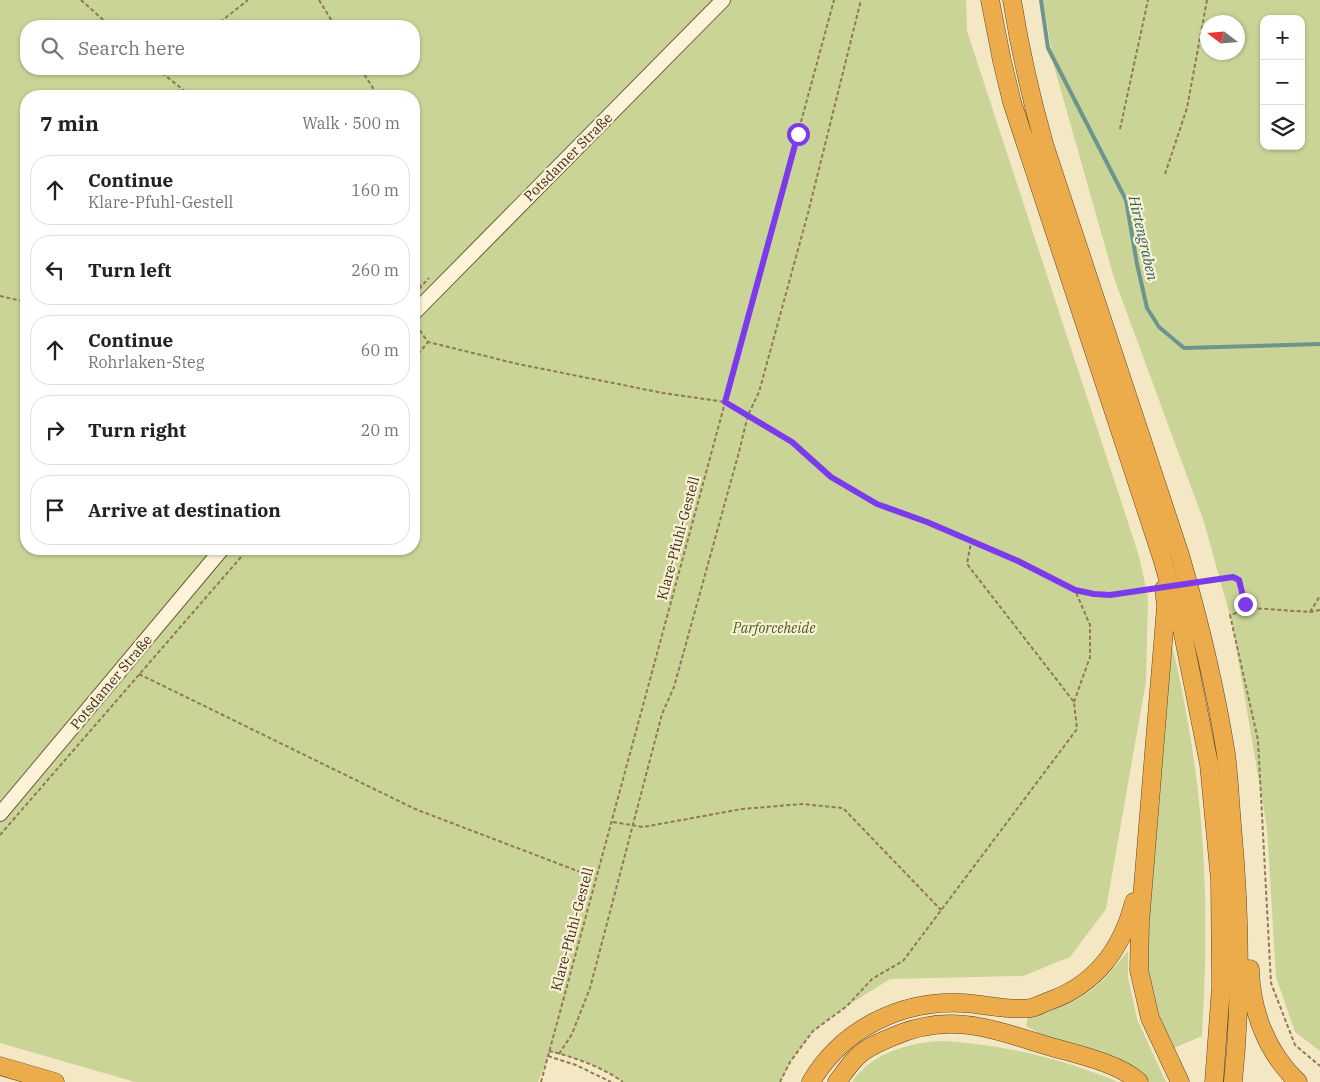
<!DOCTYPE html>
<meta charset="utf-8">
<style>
body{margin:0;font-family:"IBM Plex Serif",serif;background:#f6f6f6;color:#222}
.controls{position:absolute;right:15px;top:15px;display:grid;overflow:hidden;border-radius:10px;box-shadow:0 1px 4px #0004}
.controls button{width:45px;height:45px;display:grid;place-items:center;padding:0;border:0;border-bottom:1px solid #e0e0e0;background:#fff;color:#222;font:25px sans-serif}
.compass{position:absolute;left:1200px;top:15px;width:45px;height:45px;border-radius:50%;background:#fff;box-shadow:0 1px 4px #0004;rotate:286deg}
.stop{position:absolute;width:15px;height:15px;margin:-11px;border:4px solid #7c3aed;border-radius:50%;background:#fff}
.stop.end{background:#7c3aed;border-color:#fff;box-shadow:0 1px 5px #0008}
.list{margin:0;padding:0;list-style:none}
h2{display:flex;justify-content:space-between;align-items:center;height:65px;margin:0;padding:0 20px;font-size:21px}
h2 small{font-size:16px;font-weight:400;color:#767676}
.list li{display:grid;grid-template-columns:32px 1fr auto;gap:15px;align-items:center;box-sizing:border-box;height:70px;margin:0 10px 10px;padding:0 10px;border:1px solid #e0e0e0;border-radius:20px}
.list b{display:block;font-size:19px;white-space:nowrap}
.list p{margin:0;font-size:16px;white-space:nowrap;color:#767676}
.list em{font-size:16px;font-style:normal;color:#767676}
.icon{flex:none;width:28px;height:28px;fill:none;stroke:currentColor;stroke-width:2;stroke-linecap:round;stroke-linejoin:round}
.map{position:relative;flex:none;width:1320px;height:1082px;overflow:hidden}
.search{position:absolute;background:#fff;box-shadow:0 1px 4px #0004;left:20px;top:20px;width:400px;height:55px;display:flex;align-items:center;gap:12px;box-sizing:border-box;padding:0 18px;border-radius:20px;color:#767676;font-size:19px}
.panel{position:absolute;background:#fff;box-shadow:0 1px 4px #0004;left:20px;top:90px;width:400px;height:465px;border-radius:20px}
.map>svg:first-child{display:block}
.green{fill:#cad496;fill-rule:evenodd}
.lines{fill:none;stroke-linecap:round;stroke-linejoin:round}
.stream{stroke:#6c968d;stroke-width:4}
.secondary-casing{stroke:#73593b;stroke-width:16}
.highway-casing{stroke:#5f462c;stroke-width:19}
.path{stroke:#917857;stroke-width:2;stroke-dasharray:4 2.5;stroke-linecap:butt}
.secondary{stroke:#fdf3d9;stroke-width:14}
.highway{stroke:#ecac4b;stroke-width:18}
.path-bridge{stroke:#917857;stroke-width:2;stroke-dasharray:4 2.5;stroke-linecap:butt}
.route{stroke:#7c3aed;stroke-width:6}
.labels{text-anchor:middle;stroke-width:4.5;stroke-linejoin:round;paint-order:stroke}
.street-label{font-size:14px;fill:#3f2f1d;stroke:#faf1d5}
.park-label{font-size:14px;font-style:italic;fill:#4d5e21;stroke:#faf1d5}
.water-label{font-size:15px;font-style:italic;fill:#2b6160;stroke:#faf1d5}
</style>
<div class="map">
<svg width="1320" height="1082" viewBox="0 0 1320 1082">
<rect width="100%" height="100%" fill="#f4e7c4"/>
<!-- green -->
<path class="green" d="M 0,0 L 966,0 L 967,31 L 1139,556 L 1148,598 L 1146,681 L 1106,909 L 1070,957 L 1023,976 L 890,979 L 847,1006 L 813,1031 L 790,1062 L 780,1082 L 623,1082 C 602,1067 575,1057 550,1052 L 538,1082 L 135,1082 L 0,1043 ZM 26,26 L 414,26 L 414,69 L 26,69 ZM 26,96 L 414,96 L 414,549 L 26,549 Z
M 1043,0 L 1320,0 L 1320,1051 L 1295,1032 L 1276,977 L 1267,828 L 1232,623 L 1204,522 L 1114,278 L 1054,66 ZM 1264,19 L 1301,19 L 1301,146 L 1264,146 ZM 1208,22 L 1238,22 L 1238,52 L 1208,52 Z
M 1171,641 C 1189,715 1201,793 1204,869 C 1207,925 1205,981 1202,1036 L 1174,1048 L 1160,1018 L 1152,993 L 1146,958 L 1150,892 Z
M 1128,951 L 1128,977 L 1137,1019 L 1166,1082 L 1150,1082 L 1138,1073 L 1102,1053 L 1040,1034 L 1026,1026 L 1028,1016 C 1055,1010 1082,1001 1102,981 C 1111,972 1119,961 1128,951 Z
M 945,1041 C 1004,1045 1064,1059 1118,1082 L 852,1082 C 872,1052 911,1042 945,1041 Z"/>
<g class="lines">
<!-- stream -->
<path class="stream" d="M 1041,0 L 1048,48 L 1126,200 L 1137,264 L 1147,308 L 1159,327 L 1184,348 L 1320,344"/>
<!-- secondary casing -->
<g class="secondary-casing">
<path id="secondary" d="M 414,313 L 723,0
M 0,814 L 222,549"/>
</g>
<!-- highway casing -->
<g class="highway-casing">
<path id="highway" d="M 990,0 L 1002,61 L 1012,102 L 1162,558 L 1181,624 L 1209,764 L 1220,880 L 1221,987 L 1214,1082
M 1012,0 C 1020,50 1031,98 1045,147 L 1180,555 C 1199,620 1215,686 1226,754 C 1229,777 1230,802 1232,825 C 1240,911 1242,996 1233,1082
M 1164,589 L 1166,606 L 1163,643 L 1140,923 L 1139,970 L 1150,1018 L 1180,1082
M 1250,969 C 1251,1011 1267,1053 1298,1082
M 0,1066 L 55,1082
M 811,1082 C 842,1029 901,1000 962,1003 C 985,1004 1008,1011 1031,1008 C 1036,1007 1043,1003 1049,1001 C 1095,985 1122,949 1134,902
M 837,1082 C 843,1074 849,1065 856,1058 C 865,1048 880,1042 892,1037 C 953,1010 996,1031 1055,1048 C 1080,1055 1120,1064 1139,1082"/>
</g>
<!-- path -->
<path class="path" d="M 81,0 L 110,26
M 319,0 L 335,26
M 215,26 L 248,0
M 157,69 L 191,96
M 361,69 L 378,96
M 1120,129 L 1148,0
M 1165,174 L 1187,108 L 1207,0
M 414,280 L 421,286
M 419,289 L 429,278
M 0,296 L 26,302
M 416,325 L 428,342 L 518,364 L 663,393 L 725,402 L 792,442 L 831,477 L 877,504 L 927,522 L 1017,561 L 1075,590 L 1094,594 L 1110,595 L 1133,592
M 414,359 L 428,342
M 1233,577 L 1239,580 L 1245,604 L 1252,608
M 1320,610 L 1310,612 L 1252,608 L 1230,615 L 1258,740 L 1271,983 L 1295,1045 L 1320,1066
M 1310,612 L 1320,596
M 139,674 L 415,809 L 596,878
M 1074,702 L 1090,657 L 1090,625 L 1075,590
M 613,822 L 643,827 L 742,809 L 802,804 L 843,808 L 941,910
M 0,835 L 248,549
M 549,1051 C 574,1057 602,1067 623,1082
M 559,1054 L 572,1034 L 590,988 L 662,714 L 674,687 L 739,452 L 748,415 L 759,392 L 808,213 L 861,0
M 548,1056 L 576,1065 L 611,1082
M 541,1082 L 834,0
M 780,1082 L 790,1062 L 813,1031 L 847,1006 L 872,979 L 903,961 L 1077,729 L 1074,702 L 967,564 L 971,542"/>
<!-- secondary -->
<use href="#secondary" class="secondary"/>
<!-- highway -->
<use href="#highway" class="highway"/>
<!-- path-bridge -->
<path class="path-bridge" d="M 1133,592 L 1233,577"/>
</g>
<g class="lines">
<!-- route -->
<path class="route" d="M 798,134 L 725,402 L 792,442 L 831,477 L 877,504 L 927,522 L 1018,561 L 1075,590 L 1094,594 L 1110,595 L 1233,577 L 1239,580 L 1245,604"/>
</g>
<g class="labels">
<!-- street labels -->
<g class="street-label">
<text transform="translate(568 157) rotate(-45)" y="5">Potsdamer Straße</text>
<text transform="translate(678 538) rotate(-75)" y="5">Klare-Pfuhl-Gestell</text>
<text transform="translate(111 682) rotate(-50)" y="5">Potsdamer Straße</text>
<text transform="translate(572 929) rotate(-75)" y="5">Klare-Pfuhl-Gestell</text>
</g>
<!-- park labels -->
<g class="park-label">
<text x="774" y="633">Parforceheide</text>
</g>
<!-- water labels -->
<g class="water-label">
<text transform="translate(1143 238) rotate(77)" y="5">Hirtengraben</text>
</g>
</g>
</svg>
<div class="controls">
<button>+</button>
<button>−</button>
<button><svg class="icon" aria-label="layers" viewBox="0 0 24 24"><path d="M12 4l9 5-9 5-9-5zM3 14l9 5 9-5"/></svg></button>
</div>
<svg class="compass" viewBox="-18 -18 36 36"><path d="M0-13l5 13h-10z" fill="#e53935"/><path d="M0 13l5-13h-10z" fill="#767676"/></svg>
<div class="stop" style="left:798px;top:134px"></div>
<div class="stop end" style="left:1245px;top:604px"></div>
<div class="search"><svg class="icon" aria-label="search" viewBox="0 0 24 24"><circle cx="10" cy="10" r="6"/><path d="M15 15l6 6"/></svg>Search here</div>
<section class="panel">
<h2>7 min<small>Walk · 500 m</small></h2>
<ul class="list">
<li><svg class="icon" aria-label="ahead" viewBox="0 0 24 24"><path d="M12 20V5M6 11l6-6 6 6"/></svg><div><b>Continue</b><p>Klare-Pfuhl-Gestell</p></div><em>160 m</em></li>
<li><svg class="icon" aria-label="left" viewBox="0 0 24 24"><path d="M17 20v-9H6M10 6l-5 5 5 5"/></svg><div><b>Turn left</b></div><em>260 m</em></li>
<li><svg class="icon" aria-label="ahead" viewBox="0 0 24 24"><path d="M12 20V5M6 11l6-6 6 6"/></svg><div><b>Continue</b><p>Rohrlaken-Steg</p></div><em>60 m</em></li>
<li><svg class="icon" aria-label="right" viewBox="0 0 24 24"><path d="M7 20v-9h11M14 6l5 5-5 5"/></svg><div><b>Turn right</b></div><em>20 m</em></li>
<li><svg class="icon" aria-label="arrive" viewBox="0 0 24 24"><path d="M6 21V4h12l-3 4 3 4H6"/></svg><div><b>Arrive at destination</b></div></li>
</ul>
</section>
</div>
